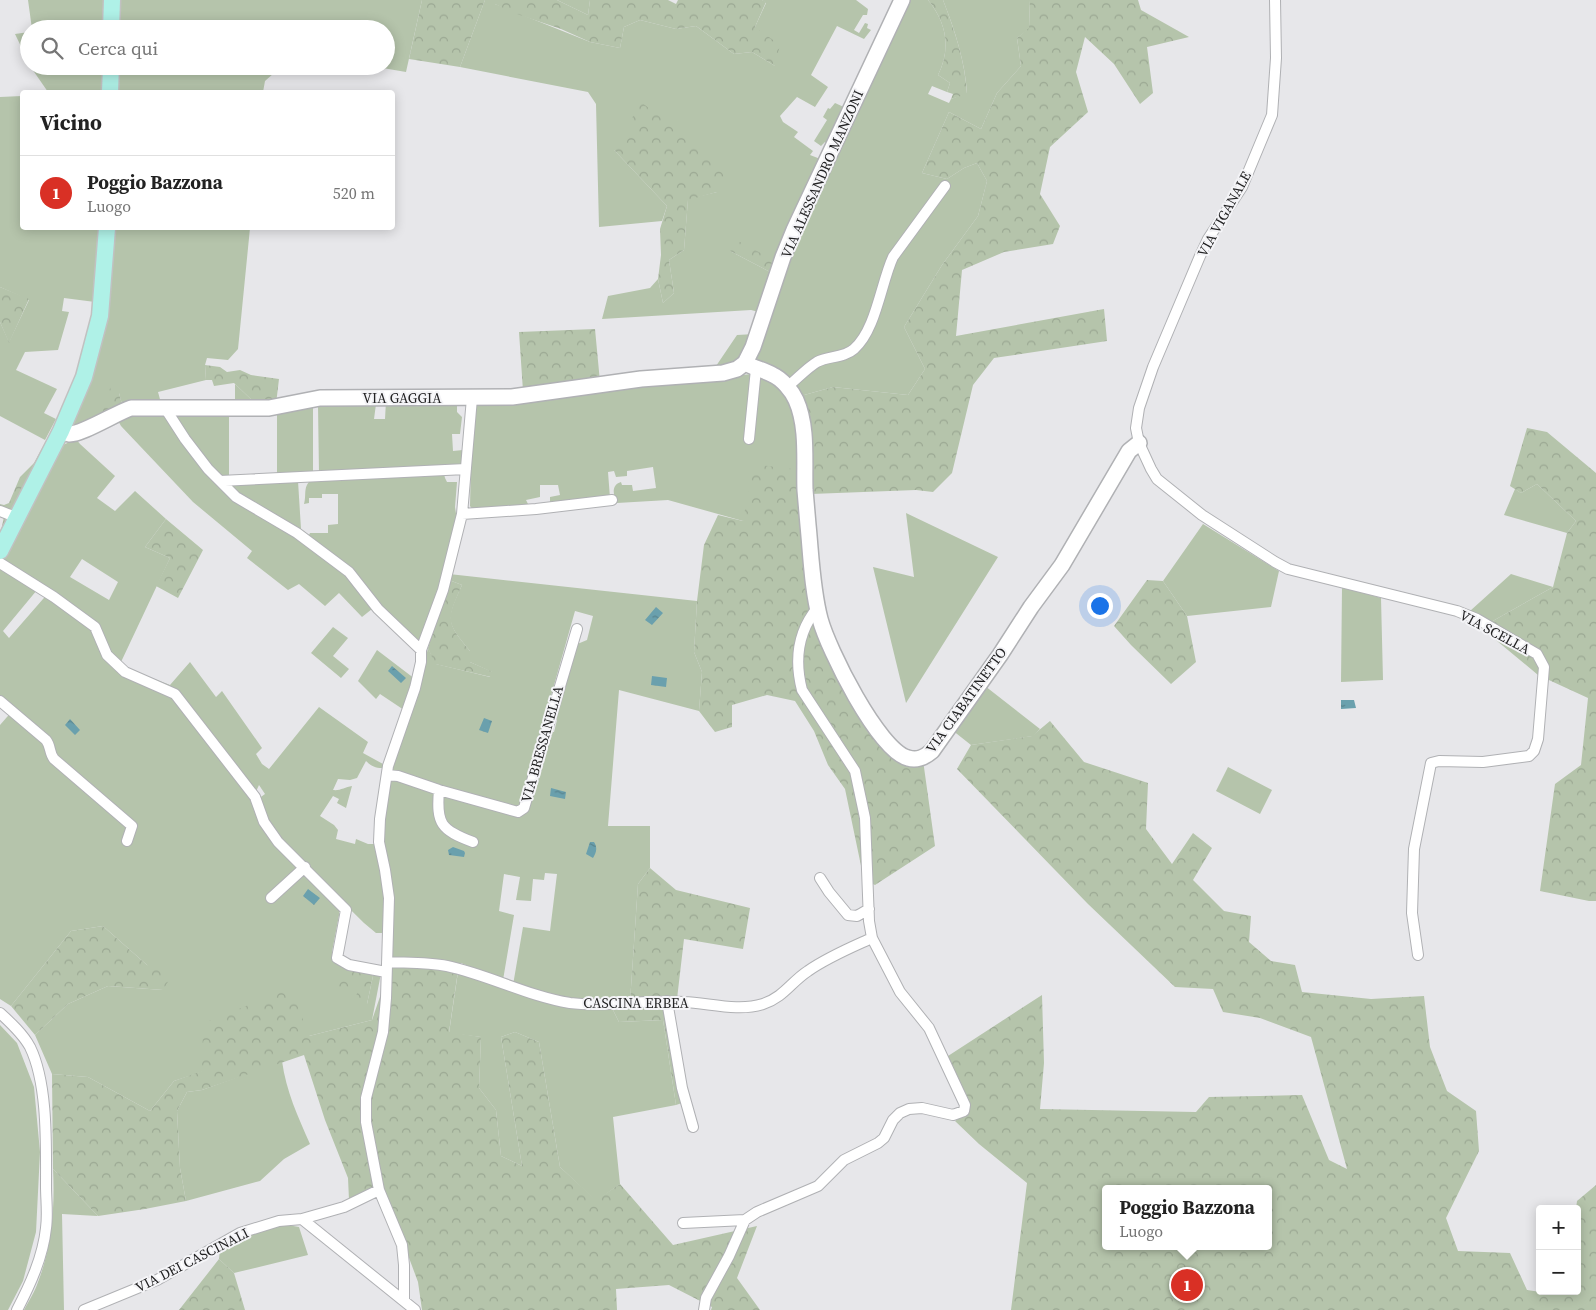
<!DOCTYPE html>
<html lang="it">
<meta charset="utf-8">
<style>
body{margin:0;font-family:"Source Serif 4",serif;background:#f6f6f6;color:#222}
.controls{position:absolute;right:15px;bottom:15px;display:grid;overflow:hidden;border-radius:5px;box-shadow:0 2px 12px #0003}
.controls button{width:45px;height:45px;display:grid;place-items:center;padding:0;border:0;border-bottom:1px solid #e0e0e0;background:#fff;color:#222;font:25px sans-serif}
.you{position:absolute;left:1099px;top:605px;width:18px;height:18px;margin:-12px;border:4px solid #fff;border-radius:50%;background:#1a73e8;box-shadow:0 0 0 8px #1a73e833}
.badge{display:grid;place-items:center;width:32px;height:32px;border-radius:50%;background:#d93025;color:#fff;font-size:16px;font-weight:700}
.pin{position:absolute;translate:-50% -50%;border:2px solid #fff;box-shadow:0 1px 5px #0006}
.popup{position:absolute;left:1102px;top:1185px;width:170px;height:65px;box-sizing:border-box;display:grid;place-content:center;border-radius:5px;background:#fff;filter:drop-shadow(0 1px 4px #0005);font-size:16px;white-space:nowrap;color:#767676}
.popup b{font-size:19px;color:#222}
.popup::after{content:'';position:absolute;left:50%;top:100%;margin-left:-10px;border:10px solid transparent;border-top-color:#fff}
.list{margin:0;padding:0;list-style:none}
h2{display:flex;justify-content:space-between;align-items:center;height:65px;margin:0;padding:0 20px;font-size:21px}
h2 small{font-size:16px;font-weight:400;color:#767676}
.list li{display:grid;grid-template-columns:32px 1fr auto;gap:15px;align-items:center;box-sizing:border-box;height:75px;padding:0 20px;border-top:1px solid #e0e0e0}
.list b{display:block;font-size:19px;white-space:nowrap}
.list p{margin:0;font-size:16px;white-space:nowrap;color:#767676}
.list em{font-size:16px;font-style:normal;color:#767676}
.icon{flex:none;width:28px;height:28px;fill:none;stroke:currentColor;stroke-width:2;stroke-linecap:round;stroke-linejoin:round}
.map{position:relative;flex:none;width:1596px;height:1310px;overflow:hidden}
.search{position:absolute;background:#fff;box-shadow:0 2px 12px #0003;left:20px;top:20px;width:375px;height:55px;display:flex;align-items:center;gap:12px;box-sizing:border-box;padding:0 18px;border-radius:28px;color:#767676;font-size:19px}
.panel{position:absolute;background:#fff;box-shadow:0 2px 12px #0003;left:20px;top:90px;width:375px;height:140px;border-radius:5px}
.map>svg:first-child{display:block}
.green{fill:#b5c4ab;fill-rule:evenodd}
.forest{fill:url(#forest-crowns);fill-rule:evenodd}
.water{fill:url(#water-ripples)}
.lines{fill:none;stroke-linecap:round;stroke-linejoin:round}
.street-casing{stroke:#b0b1b4;stroke-width:12}
.secondary-casing{stroke:#b0b1b4;stroke-width:18}
.primary-casing{stroke:#c1c1c1;stroke-width:19}
.street{stroke:#fff;stroke-width:10}
.secondary{stroke:#fff;stroke-width:15}
.primary{stroke:#aff1e7;stroke-width:16}
.labels{text-anchor:middle;stroke-width:4;stroke-linejoin:round;paint-order:stroke}
.street-label{font-size:14px;fill:#222223;stroke:#f4f4f7}
</style>
<div class="map">
<svg width="1596" height="1310" viewBox="0 0 1596 1310">
<defs>
<pattern id="forest-crowns" width="20" height="18" patternUnits="userSpaceOnUse" patternTransform="scale(1.25)"><rect width="20" height="18" fill="#b5c4ab"/><path d="M2 6a3 3 0 1 1 6 0M12 15a3 3 0 1 1 6 0" fill="none" stroke="#9ba893"/></pattern>
<pattern id="water-ripples" width="26" height="14" patternUnits="userSpaceOnUse" patternTransform="scale(1.25)"><rect width="26" height="14" fill="#6aa0ad"/><path d="M2 4q2-2 4 0t4 0M15 11q2-2 4 0t4 0" fill="none" stroke="#57828c"/></pattern>
</defs>
<rect width="100%" height="100%" fill="#e7e7ea"/>
<!-- green -->
<path class="green" d="M 28,0 L 107,0 L 105,29 L 32,29 Z
M 117,0 L 422,0 L 406,72 L 371,66 L 386,66 L 386,29 L 117,29 Z
M 485,0 L 495,0 L 495,4 L 590,42 L 620,48 L 624,27 L 640,20 L 676,29 L 696,26 L 734,54 L 752,52 L 775,66 L 755,27 L 766,3 L 762,0 L 856,0 L 868,9 L 867,15 L 863,15 L 854,30 L 859,33 L 865,23 L 868,24 L 867,28 L 871,30 L 864,39 L 837,26 L 811,75 L 828,87 L 815,107 L 797,97 L 780,116 L 783,122 L 798,132 L 794,137 L 813,151 L 810,155 L 823,160 L 778,262 L 730,251 L 774,274 L 763,313 L 751,310 L 602,319 L 608,296 L 650,288 L 658,279 L 663,303 L 674,293 L 669,260 L 684,250 L 688,199 L 717,192 L 614,150 L 667,206 L 662,221 L 599,227 L 596,104 L 588,92 L 460,67 Z
M 557,0 L 590,0 L 588,15 Z
M 905,0 L 928,0 C 947,23 951,49 938,75 L 950,83 L 947,92 L 932,86 L 928,94 L 949,103 L 951,99 L 967,93 C 965,61 955,31 943,0 L 1030,0 L 1029,29 L 1017,38 L 1021,66 L 997,93 L 981,129 L 949,112 L 922,173 L 947,179 L 964,168 L 977,163 L 987,181 L 978,216 L 942,265 L 904,327 L 925,369 L 908,395 L 833,387 L 797,397 L 789,388 C 799,380 809,369 819,363 C 830,358 846,357 855,349 C 877,329 882,284 894,257 L 945,187 L 944,184 L 892,255 L 878,292 L 875,311 L 863,335 L 853,348 L 841,354 L 816,361 L 788,384 L 775,373 L 756,366 L 756,352 L 762,340 L 785,260 L 812,198 Z
M 29,32 L 29,63 L 15,34 Z
M 30,66 L 104,66 L 102,92 L 48,92 Z
M 116,66 L 282,66 L 265,81 L 263,92 L 115,92 Z
M 22,96 L 22,228 L 100,228 L 95,302 L 64,298 L 62,311 L 69,312 L 58,350 L 25,352 L 16,370 L 57,389 L 44,413 L 56,419 L 45,440 L 0,416 L 0,322 L 9,342 L 29,300 L 0,287 L 0,97 Z
M 835,103 L 846,108 L 828,144 L 825,142 L 821,146 L 814,141 L 827,120 L 823,117 L 828,108 L 830,109 Z
M 112,228 L 250,228 L 238,349 L 228,360 L 207,358 L 205,365 L 206,380 L 158,392 L 161,403 L 122,404 L 119,393 L 101,417 L 79,428 L 71,424 C 85,395 98,366 103,334 C 109,299 109,263 112,228 Z
M 755,334 L 738,360 L 714,369 L 737,335 Z
M 752,374 L 768,378 L 791,399 L 803,470 L 743,521 L 668,500 L 617,503 C 613,495 611,485 621,482 L 622,485 L 632,485 L 633,491 L 656,488 L 653,467 L 627,471 L 627,476 L 616,477 L 614,471 L 608,472 L 610,498 L 550,504 L 550,497 L 560,495 L 558,485 L 540,485 L 540,497 L 526,500 L 528,504 L 481,510 L 473,510 L 470,506 L 471,463 L 476,402 Z
M 235,384 L 255,403 L 210,405 L 235,400 Z
M 386,401 L 457,403 L 457,412 L 462,417 L 460,434 L 452,434 L 453,451 L 463,450 L 462,467 L 319,474 L 318,405 L 376,404 L 374,419 L 385,419 Z
M 313,406 L 313,473 L 277,476 L 277,412 Z
M 161,413 L 215,480 L 286,529 L 349,577 L 372,609 L 362,617 L 339,593 L 325,606 L 299,584 L 288,590 L 247,558 L 252,551 L 193,502 L 121,426 L 116,417 Z
M 229,413 L 229,477 C 211,478 184,429 175,415 Z
M 76,439 L 80,444 L 115,476 L 97,498 L 115,511 L 135,491 L 166,519 L 145,547 L 170,558 L 121,662 L 126,668 L 170,685 L 190,662 L 216,697 L 222,691 L 262,748 L 256,754 L 262,764 L 269,769 L 319,707 L 368,742 L 363,753 L 383,764 L 382,768 C 375,768 371,766 366,761 L 357,778 L 350,780 L 338,779 L 333,790 C 340,791 345,787 352,786 L 346,808 L 337,803 L 339,799 L 333,796 L 320,816 L 334,825 L 338,830 L 336,839 L 355,844 L 356,839 L 368,844 L 377,844 L 383,870 L 386,933 L 376,933 L 364,923 L 280,840 L 267,821 L 258,799 L 265,794 L 259,785 L 254,796 L 264,822 L 340,910 L 332,952 L 352,962 L 367,1004 L 373,976 L 366,965 L 382,968 L 372,1020 L 309,1036 L 174,1081 L 150,1111 L 88,1077 L 52,1074 L 35,1035 L 68,1004 L 108,986 L 163,990 L 147,965 L 103,926 L 71,931 L 11,1006 L 0,999 L 0,725 L 14,709 L 0,697 L 0,568 L 37,590 L 3,631 L 9,638 L 50,591 L 3,559 L 63,445 ZM 82,559 L 118,582 L 109,600 L 70,577 Z
M 444,474 L 445,478 L 447,482 L 457,482 L 455,507 L 457,520 L 440,589 L 421,643 L 382,609 L 370,592 L 249,503 L 229,484 L 298,481 L 301,529 L 309,535 L 310,533 L 328,533 L 328,525 L 338,524 L 338,494 L 322,494 L 322,498 L 309,498 L 309,503 L 304,504 C 307,495 302,485 313,479 Z
M 1537,484 L 1576,521 L 1567,533 L 1504,515 L 1515,489 L 1521,493 Z
M 906,513 L 998,557 L 906,703 L 873,567 L 914,577 Z
M 1203,524 L 1279,571 L 1271,607 L 1187,616 L 1163,581 Z
M 449,574 L 697,601 L 694,652 L 702,672 L 699,711 L 619,690 L 608,826 L 650,826 L 650,868 L 638,884 L 630,1002 C 587,1005 554,997 513,985 L 523,927 L 550,931 L 557,874 L 545,873 L 544,880 L 533,879 L 531,901 L 516,900 L 520,877 L 504,874 L 499,911 L 514,915 L 503,980 L 461,963 L 459,965 L 463,975 C 512,991 562,1009 613,1010 L 619,1022 L 663,1020 L 676,1105 L 613,1117 L 620,1184 L 596,1201 L 560,1167 L 539,1042 L 515,1032 L 501,1037 L 522,1166 L 501,1156 L 496,1110 L 479,1088 L 481,1037 L 449,1033 L 459,965 L 445,964 L 392,957 L 392,896 L 384,846 L 384,811 L 389,783 L 394,779 L 402,780 L 433,791 L 436,793 L 436,797 L 441,798 L 445,794 L 448,794 L 523,815 L 525,813 L 534,777 L 540,775 L 543,766 L 538,764 L 548,732 L 554,732 L 557,720 L 553,715 L 575,645 L 587,640 L 593,616 L 575,611 L 519,809 L 390,770 C 405,730 419,691 428,648 L 436,664 L 490,677 L 492,672 L 470,662 L 470,651 C 445,621 446,620 462,585 L 449,580 Z
M 1511,574 L 1553,587 L 1491,622 L 1470,611 Z
M 1342,587 L 1381,598 L 1383,680 L 1341,682 Z
M 333,627 L 348,638 L 333,656 L 349,669 L 341,678 L 311,653 Z
M 377,650 L 415,679 L 404,710 L 380,694 L 376,699 L 358,681 Z
M 985,686 L 1040,729 L 1033,736 L 971,745 L 952,730 Z
M 1228,767 L 1272,790 L 1260,814 L 1216,791 Z
M 0,1025 L 17,1043 L 34,1087 L 40,1152 L 36,1232 L 23,1281 L 8,1310 L 0,1310 Z
M 282,1061 C 286,1091 298,1117 310,1144 L 284,1159 L 260,1181 L 186,1201 L 180,1168 L 177,1111 L 187,1092 L 202,1090 Z
M 53,1169 L 98,1216 L 62,1214 L 64,1310 L 24,1310 C 29,1301 35,1291 38,1282 C 52,1246 55,1207 53,1169 Z
M 282,1224 L 299,1227 L 308,1255 L 234,1273 L 219,1259 L 220,1249 L 250,1234 Z"/>
<!-- forest -->
<path class="forest" d="M 422,0 L 485,0 L 460,67 L 409,59 Z
M 495,0 L 557,0 L 588,15 L 590,0 L 668,0 L 676,4 L 678,0 L 762,0 L 766,2 L 755,27 L 780,45 L 775,66 L 752,52 L 734,54 L 696,26 L 676,29 L 640,20 L 624,27 L 620,48 L 590,42 L 561,29 L 511,12 L 495,4 Z
M 928,0 L 943,0 C 955,31 965,61 967,94 L 951,99 L 953,94 L 947,92 L 950,83 L 938,75 C 951,49 947,23 928,0 Z
M 1030,0 L 1138,0 L 1141,10 L 1189,37 L 1147,47 L 1153,93 L 1140,104 L 1114,64 L 1085,37 L 1076,72 L 1088,112 L 1050,147 L 1040,194 L 1060,226 L 1053,244 L 1004,252 L 962,270 L 956,336 L 1104,309 L 1107,341 L 994,358 L 973,385 L 952,473 L 933,492 L 916,490 L 811,494 L 823,618 L 854,688 L 899,749 L 922,753 L 935,846 L 875,885 L 864,880 L 845,789 L 828,765 L 814,731 L 795,701 L 767,695 L 732,705 L 732,727 L 715,732 L 699,711 L 702,672 L 694,652 L 697,601 L 704,545 L 718,515 L 743,521 L 753,464 L 809,471 L 797,397 L 833,387 L 908,395 L 925,369 L 904,327 L 942,265 L 978,216 L 987,181 L 977,163 L 964,168 L 947,179 L 922,173 L 949,112 L 981,129 L 997,93 L 1021,66 L 1017,38 L 1029,28 Z
M 641,102 L 728,169 L 717,192 L 688,200 L 684,250 L 669,260 L 674,293 L 663,303 L 658,279 L 661,255 L 660,229 L 667,206 L 614,150 Z
M 738,241 L 778,262 L 774,274 L 730,251 Z
M 0,287 L 29,299 L 9,343 L 0,322 Z
M 595,329 L 600,382 L 523,391 L 519,332 Z
M 205,365 L 220,367 L 227,372 L 240,370 L 251,375 L 279,379 L 276,404 L 255,403 L 234,383 L 214,386 L 212,380 L 206,380 Z
M 112,382 L 119,393 L 122,404 L 101,417 Z
M 1527,428 L 1547,432 L 1596,473 L 1596,901 L 1589,901 L 1540,891 L 1555,784 L 1581,765 L 1588,698 L 1538,675 L 1479,626 L 1491,622 L 1553,587 L 1567,533 L 1576,521 L 1537,484 L 1521,493 L 1510,486 Z
M 46,441 L 49,441 L 0,537 L 4,516 L 0,509 L 0,504 L 4,505 L 9,503 L 20,477 L 34,463 Z
M 166,519 L 203,550 L 178,598 L 156,586 L 170,558 L 145,547 Z
M 449,580 L 462,585 C 447,620 445,621 470,651 L 470,662 L 493,672 L 491,677 L 435,664 L 428,648 Z
M 1147,580 L 1163,581 L 1187,616 L 1196,662 L 1171,684 L 1131,645 L 1114,626 Z
M 1050,721 L 1084,762 L 1148,783 L 1146,829 L 1172,864 L 1193,833 L 1212,848 L 1193,880 L 1224,911 L 1251,916 L 1249,942 L 1271,961 L 1295,965 L 1302,992 L 1371,999 L 1424,996 L 1430,1047 L 1447,1091 L 1476,1111 L 1479,1151 L 1446,1218 L 1458,1251 L 1510,1253 L 1527,1290 L 1561,1295 L 1562,1291 L 1577,1291 L 1577,1209 L 1576,1209 L 1577,1201 L 1596,1185 L 1596,1310 L 1011,1310 L 1027,1183 L 979,1144 L 955,1121 L 968,1112 L 948,1056 L 1042,995 L 1044,1063 L 1040,1109 L 1196,1112 L 1209,1097 L 1302,1095 L 1329,1160 L 1347,1169 L 1311,1037 L 1260,1018 L 1223,1012 L 1213,989 L 1175,987 L 1088,904 L 957,769 L 971,745 L 1032,736 ZM 1106,1189 L 1268,1189 L 1268,1246 L 1106,1246 Z
M 650,868 L 676,890 L 750,908 L 743,949 L 684,939 L 677,999 L 630,1002 L 638,884 Z
M 103,926 L 147,965 L 172,975 L 163,990 L 108,986 L 68,1004 L 35,1035 L 11,1006 L 71,931 Z
M 394,956 L 445,964 L 459,964 L 449,1032 L 481,1037 L 479,1088 L 496,1110 L 501,1156 L 522,1166 L 501,1037 L 515,1032 L 539,1042 L 560,1167 L 596,1200 L 620,1184 L 673,1245 L 757,1226 L 737,1278 L 760,1310 L 711,1310 L 712,1307 L 669,1285 L 616,1289 L 617,1310 L 422,1310 L 418,1282 L 383,1188 L 349,1200 L 348,1178 L 325,1120 L 304,1055 L 202,1090 L 187,1092 L 177,1111 L 180,1168 L 186,1201 L 145,1209 L 98,1216 L 53,1169 L 52,1074 L 88,1077 L 150,1111 L 174,1081 L 202,1071 L 203,1023 L 291,988 L 309,1036 L 372,1020 Z
M 352,962 L 366,965 L 373,976 L 367,1004 L 353,1002 L 360,987 L 338,987 L 340,976 Z
M 664,1004 L 682,1103 L 676,1105 L 663,1020 L 619,1022 L 613,1010 Z
M 219,1259 L 234,1273 L 245,1310 L 179,1310 Z"/>
<!-- water -->
<path class="water" d="M 656,607 L 663,613 L 652,625 L 645,620 Z
M 392,666 L 406,678 L 401,683 L 388,671 Z
M 652,676 L 667,678 L 666,687 L 651,685 Z
M 1341,700 L 1354,700 L 1356,708 L 1341,709 Z
M 484,718 L 492,721 L 488,733 L 479,730 Z
M 70,719 L 80,730 L 75,735 L 65,725 Z
M 551,788 L 566,792 L 565,799 L 550,796 Z
M 590,842 L 594,842 C 598,848 596,853 593,858 L 586,854 Z
M 453,847 L 464,851 L 465,853 L 464,857 L 449,855 L 448,850 Z
M 308,889 L 320,898 L 314,905 L 303,896 Z"/>
<g class="lines">
<!-- street casing -->
<g class="street-casing">
<path id="street" d="M 1275,0 L 1276,58 L 1272,115 L 1242,187 L 1208,239 L 1200,256 L 1153,367 L 1139,408 L 1136,428 L 1139,443 L 1151,469 L 1157,479 L 1202,515 L 1275,562 L 1288,569 L 1457,611 L 1477,619 L 1537,654 L 1544,667 L 1538,739 L 1534,751 L 1529,756 L 1483,762 L 1439,761 L 1431,763 L 1414,849 L 1412,913 L 1418,955
M 787,387 C 797,379 807,368 817,362 C 828,356 844,358 854,349 C 876,330 881,283 893,257 L 945,186
M 749,439 L 756,369
M 220,481 L 466,469
M 0,511 L 18,518
M 462,514 L 536,509 L 612,500
M 0,563 L 54,597 L 95,627 L 107,655 L 125,672 L 175,694 L 255,797 L 264,822 L 278,842 L 346,910 L 337,958 L 349,965 L 386,972
M 421,650 L 443,590 L 462,514 L 472,398
M 0,701 L 46,740 C 51,746 49,753 54,759 L 132,826 L 127,841
M 387,775 L 398,776 L 439,790 L 518,812 L 524,808 L 577,629
M 439,790 C 436,824 441,830 473,842
M 820,878 L 829,892 L 848,915 L 857,916 L 869,909
M 271,898 L 305,867
M 387,962 C 406,963 427,962 447,966 C 489,975 527,996 570,1003 C 608,1008 646,999 684,1002 C 709,1003 738,1012 763,1004 C 784,997 791,982 808,971 C 828,957 850,948 872,938
M 667,1001 L 682,1088 L 693,1127
M 0,1013 C 11,1023 23,1034 30,1047 C 48,1084 46,1145 46,1186 C 46,1200 48,1214 46,1228 C 43,1257 30,1285 17,1310
M 379,1190 L 402,1245 L 404,1265 L 404,1301
M 302,1219 L 415,1310
M 683,1223 L 745,1220 L 757,1212 L 818,1186 L 844,1160 L 878,1143 L 884,1138 L 893,1120 L 900,1113 L 909,1109 L 922,1108 L 953,1115 L 964,1111 L 965,1105 L 929,1028 L 900,992 L 872,938 L 869,921 L 865,818 L 855,771 L 802,690 C 794,659 798,631 818,607
M 84,1310 L 157,1280 L 240,1233 L 279,1221 L 302,1219 L 344,1207 L 379,1190 L 366,1122 L 366,1098 L 383,1032 L 386,998 L 389,898 L 385,870 L 379,842 L 380,819 L 388,766 L 415,688 L 421,662 L 421,650 L 378,609 L 349,572 L 297,533 L 236,497 L 208,469 L 185,439 L 165,408
M 704,1310 L 706,1298 L 729,1256 L 745,1220"/>
</g>
<!-- secondary casing -->
<g class="secondary-casing">
<path id="secondary" d="M 745,363 C 754,368 764,370 773,375 C 782,379 792,391 796,400 C 808,427 804,461 805,490 C 806,502 807,513 808,525 C 811,555 812,589 820,619 C 828,649 878,750 908,758 C 918,761 925,757 932,751 L 1000,655 L 1031,607 L 1062,565 L 1129,451 L 1139,443
M 61,431 C 64,432 66,433 69,434 C 81,435 116,413 131,408 L 269,408 L 320,398 L 512,397 L 641,379 L 723,373 L 737,369 L 745,363 L 753,347 L 783,257 L 794,230 L 902,0"/>
</g>
<!-- primary casing -->
<g class="primary-casing">
<path id="primary" d="M 111,29 L 112,0
M 110,92 L 111,66
M 0,551 L 61,431 L 84,377 L 100,316 L 107,228"/>
</g>
<!-- street -->
<use href="#street" class="street"/>
<!-- secondary -->
<use href="#secondary" class="secondary"/>
<!-- primary -->
<use href="#primary" class="primary"/>
</g>
<g class="labels">
<!-- street labels -->
<g class="street-label">
<text transform="translate(822 174) rotate(-66)" y="5">VIA ALESSANDRO MANZONI</text>
<text transform="translate(1224 214) rotate(-61)" y="5">VIA VIGANALE</text>
<text x="402" y="403">VIA GAGGIA</text>
<text transform="translate(1495 632) rotate(28)" y="5">VIA SCELLA</text>
<text transform="translate(966 700) rotate(-54)" y="5">VIA CIABATINETTO</text>
<text transform="translate(542 744) rotate(-74)" y="5">VIA BRESSANELLA</text>
<text x="636" y="1008">CASCINA ERBEA</text>
<text transform="translate(192 1260) rotate(-27)" y="5">VIA DEI CASCINALI</text>
</g>
</g>
</svg>
<div class="controls">
<button>+</button>
<button>−</button>
</div>
<div class="you"></div>
<div class="pin badge" style="left:1187px;top:1285px">1</div>
<div class="popup"><b>Poggio Bazzona</b>Luogo</div>
<div class="search"><svg class="icon" aria-label="search" viewBox="0 0 24 24"><circle cx="10" cy="10" r="6"/><path d="M15 15l6 6"/></svg>Cerca qui</div>
<section class="panel">
<h2>Vicino<small></small></h2>
<ul class="list">
<li><span class="badge">1</span><div><b>Poggio Bazzona</b><p>Luogo</p></div><em>520 m</em></li>
</ul>
</section>
</div>
